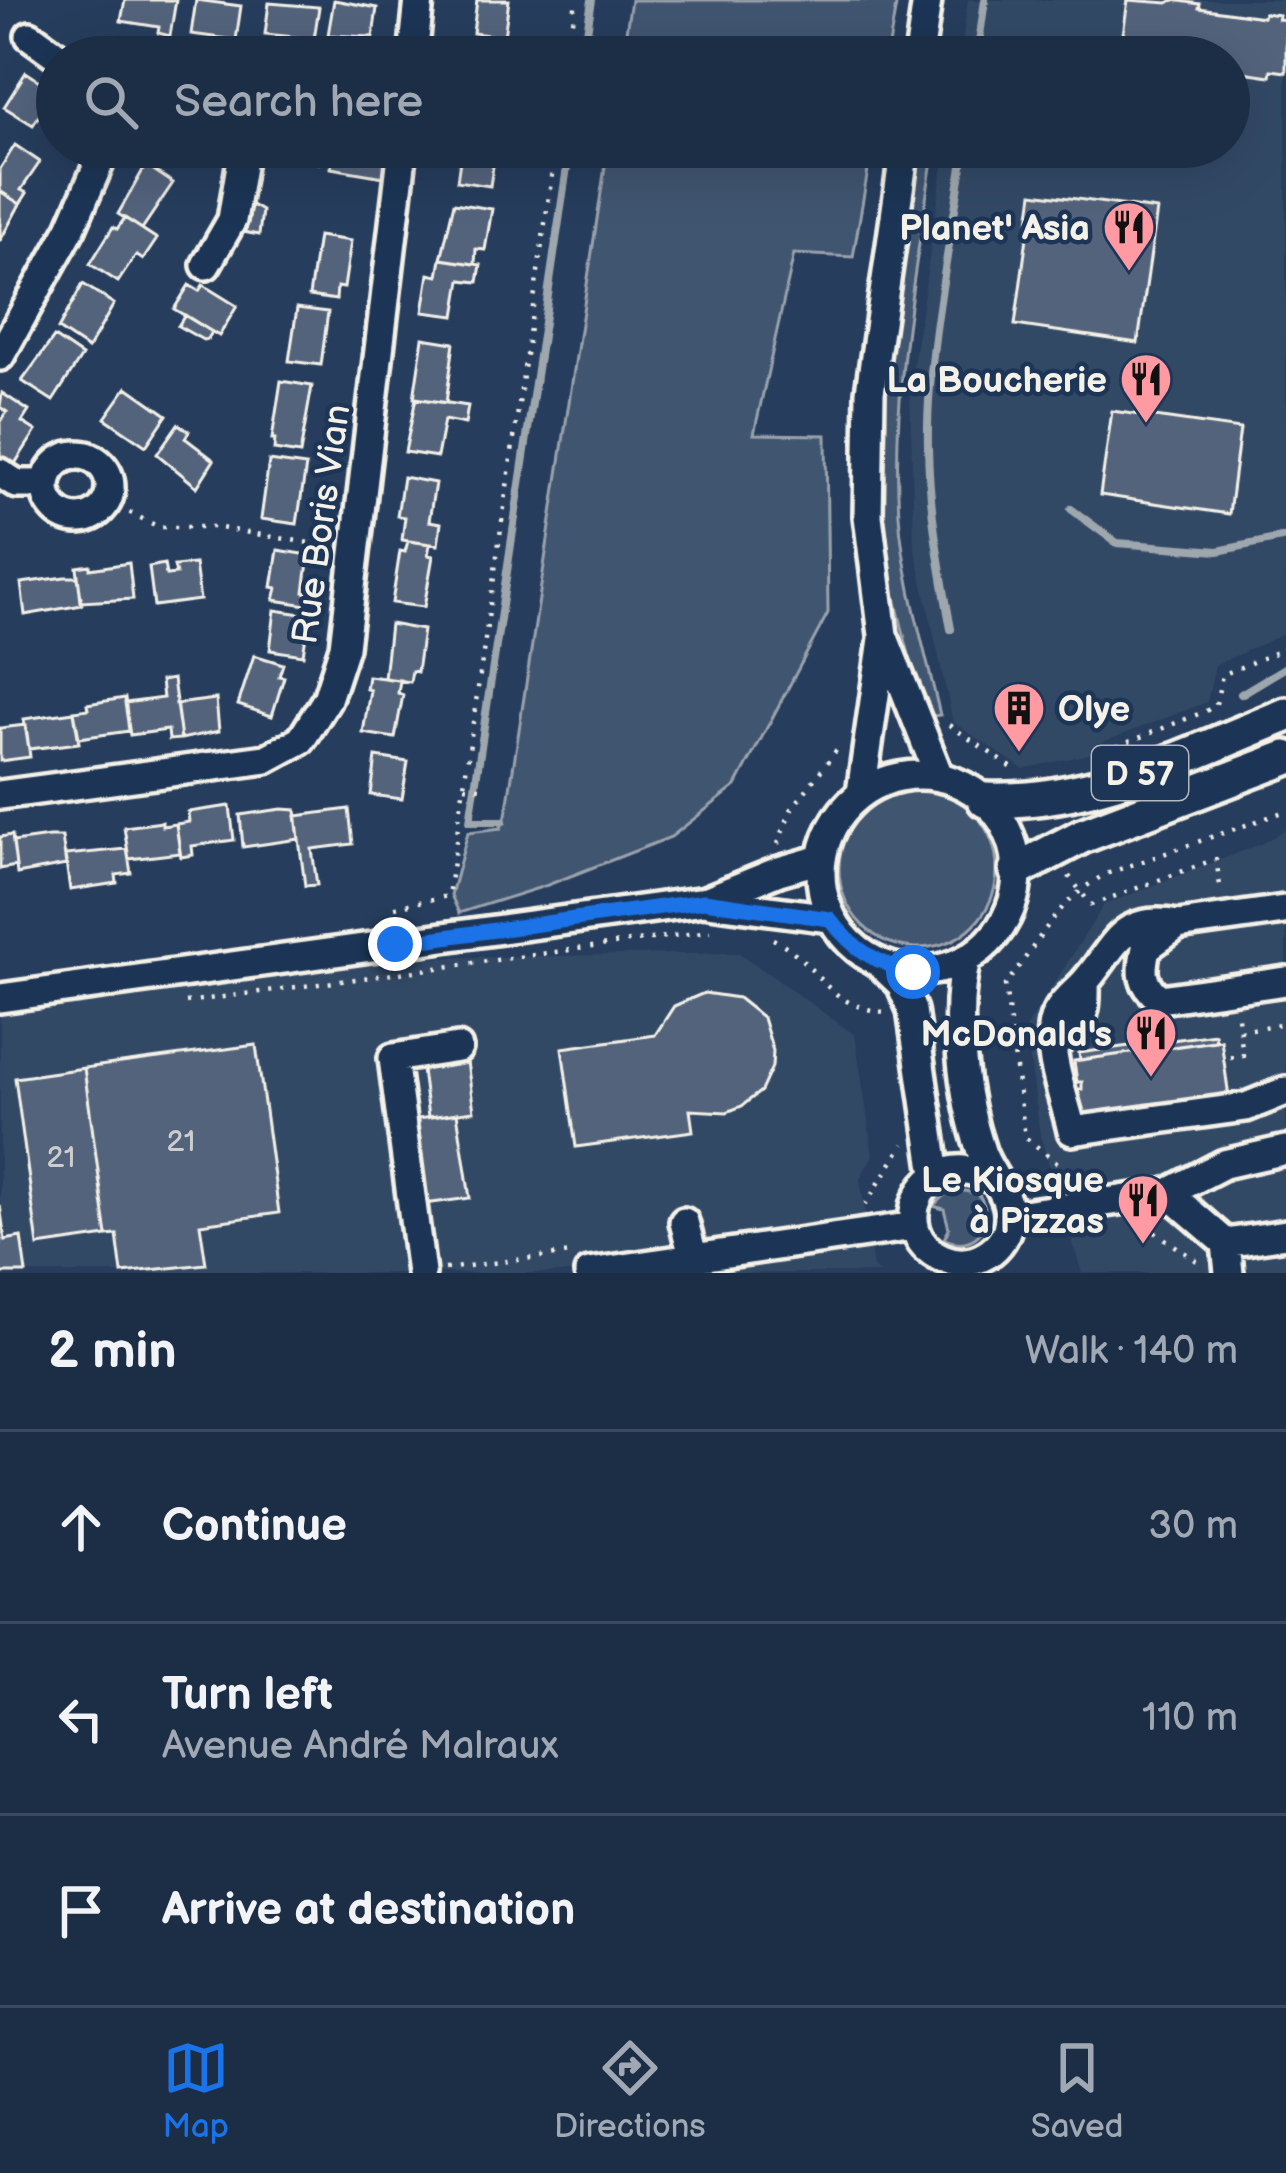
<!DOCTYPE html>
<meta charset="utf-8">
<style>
body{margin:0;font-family:"Balsamiq Sans",sans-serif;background:#25364d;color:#f1f3f6}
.stop{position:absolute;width:36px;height:36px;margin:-27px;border:9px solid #1a73e8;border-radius:50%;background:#fff}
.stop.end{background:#1a73e8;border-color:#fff;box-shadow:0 3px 12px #0008}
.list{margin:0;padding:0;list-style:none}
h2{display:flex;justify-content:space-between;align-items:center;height:156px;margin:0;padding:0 48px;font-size:51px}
h2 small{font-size:39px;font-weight:400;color:#a0a8b3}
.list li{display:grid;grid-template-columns:78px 1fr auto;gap:36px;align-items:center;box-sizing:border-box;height:192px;padding:0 48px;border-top:3px solid #3a4a5f}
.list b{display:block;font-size:45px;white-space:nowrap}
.list p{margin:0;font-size:39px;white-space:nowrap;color:#a0a8b3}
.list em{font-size:39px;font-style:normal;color:#a0a8b3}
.icon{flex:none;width:66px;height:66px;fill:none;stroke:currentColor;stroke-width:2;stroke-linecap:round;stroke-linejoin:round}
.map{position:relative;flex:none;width:1286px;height:1273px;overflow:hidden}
.search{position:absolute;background:#1c2e46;box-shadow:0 12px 48px #0002;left:36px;right:36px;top:36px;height:132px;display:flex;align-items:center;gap:30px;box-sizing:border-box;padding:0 42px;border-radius:66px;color:#a0a8b3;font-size:45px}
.sheet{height:732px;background:#1c2e46}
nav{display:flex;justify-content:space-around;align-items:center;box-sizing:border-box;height:168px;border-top:3px solid #3a4a5f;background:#1c2e46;font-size:33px;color:#a0a8b3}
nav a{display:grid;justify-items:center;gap:6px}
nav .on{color:#1a73e8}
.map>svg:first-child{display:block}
.built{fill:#334966}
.green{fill:#40546f;stroke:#9aa2ac;stroke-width:3}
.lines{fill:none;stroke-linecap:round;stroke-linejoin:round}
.stream{stroke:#9fa7ae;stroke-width:8}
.building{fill:#52647b;stroke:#f4f1e8;stroke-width:3}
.minor-casing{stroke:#f4f1e8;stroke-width:36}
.major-casing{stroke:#f4f1e8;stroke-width:42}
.path{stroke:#f4f1e8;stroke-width:4.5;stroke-dasharray:3 9;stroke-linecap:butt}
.minor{stroke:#1d3557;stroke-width:27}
.major{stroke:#1d3557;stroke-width:33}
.route{stroke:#1a73e8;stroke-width:15}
.labels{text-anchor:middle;stroke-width:9;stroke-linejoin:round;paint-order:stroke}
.number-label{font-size:30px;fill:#cccecd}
.shield{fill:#1d3557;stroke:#b4b9bc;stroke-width:3}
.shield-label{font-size:33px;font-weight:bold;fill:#f4f1e8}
.poi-label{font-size:36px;font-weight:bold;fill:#f4f1e8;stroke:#1d3557;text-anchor:end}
.street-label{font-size:36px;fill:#f4f1e8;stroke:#1d3557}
</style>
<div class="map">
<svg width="1286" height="1273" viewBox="0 0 1286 1273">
<rect width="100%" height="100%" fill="#263d5d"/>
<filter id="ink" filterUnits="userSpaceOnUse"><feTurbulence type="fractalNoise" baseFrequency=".00833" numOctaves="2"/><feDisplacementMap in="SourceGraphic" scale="24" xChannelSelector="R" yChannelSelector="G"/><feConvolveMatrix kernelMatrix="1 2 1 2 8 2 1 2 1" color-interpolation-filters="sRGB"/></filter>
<g filter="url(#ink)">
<!-- built -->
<path class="built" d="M 968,0 L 1286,0 L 1286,633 L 1215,665 L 1207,702 L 1103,742 L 1089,754 L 1023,769 L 953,722 L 914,543 L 910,386 L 946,147 L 1229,147 L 1229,57 L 960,57 Z
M 1286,829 L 1286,1273 L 1082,1273 L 1040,1135 L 1026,1028 L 1104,905 L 1261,844 Z
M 739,953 L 855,1035 L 873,1155 L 860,1178 L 873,1268 L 879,1273 L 0,1273 L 0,1000 L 432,958 Z"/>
<!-- green -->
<path class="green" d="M 631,0 L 897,0 L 887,57 L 622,57 Z
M 608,147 L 872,147 L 853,257 L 794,254 L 754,434 L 826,435 L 828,613 L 736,786 L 671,837 L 545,886 L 459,913 L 451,895 L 468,832 L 501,828 L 506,815 Z
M 917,147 L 934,147 C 916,269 891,391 899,515 C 904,582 925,650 940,715 L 925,717 C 911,658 892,599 885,538 C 869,408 898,276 917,147 Z
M839 869a79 79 0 1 1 158 0a79 79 0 1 1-158 0Z
M 952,1188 L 978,1194 C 998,1221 977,1253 944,1239 L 949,1228 L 944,1209 L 933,1206 Z"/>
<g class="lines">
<!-- stream -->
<path class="stream" d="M 583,57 L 592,0
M 977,57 L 985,0
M 1071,509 L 1117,543 L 1218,551 L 1286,537
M 951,629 C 940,568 929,509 928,447 C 926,355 951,240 965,147
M 1241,694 L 1286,667
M 503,821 L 470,821 L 570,147"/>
</g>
<!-- building -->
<path class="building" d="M 125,0 L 176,0 L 170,36 L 158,33 L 159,27 L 121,21 Z
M 196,0 L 241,6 L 236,40 L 191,34 Z
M 334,0 L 377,8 L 373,37 L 328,35 Z
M 477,0 L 509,0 L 504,37 L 473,33 Z
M 1128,0 L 1168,3 L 1173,0 L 1200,4 L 1199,8 L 1263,17 L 1264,13 L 1279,15 L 1278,19 L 1286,20 L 1286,72 L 1271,70 L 1270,76 L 1229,70 L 1229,57 L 1160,57 L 1161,54 L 1121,48 Z
M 269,3 L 319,7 L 314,39 L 265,34 Z
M 26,72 L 55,91 L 33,125 L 4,107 Z
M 15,145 L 40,162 L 21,190 L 27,193 L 20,204 L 0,191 L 0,169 Z
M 259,147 L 321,147 L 319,163 L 258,155 Z
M 334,147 L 378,147 L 377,152 L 388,154 L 384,177 L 331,168 Z
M 462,147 L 496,147 L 490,186 L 457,181 Z
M 146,165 L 173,183 L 142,229 L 118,214 Z
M 0,191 L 20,204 L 0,241 Z
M 1033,193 L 1157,210 L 1138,343 L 1015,325 Z
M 247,202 L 262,211 L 259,235 L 243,232 Z
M 454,203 L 492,209 L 485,250 L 476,249 L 475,264 L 441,259 Z
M 125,218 L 157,239 L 143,260 L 136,255 L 118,282 L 90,264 L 113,227 L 117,229 Z
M 318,236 L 351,241 L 344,288 L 337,287 L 336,300 L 309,296 Z
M 441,259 L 481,265 L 478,282 L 461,280 L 455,316 L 423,312 L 429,274 L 438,276 Z
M 83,284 L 114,304 L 88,349 L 58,329 Z
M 189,285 L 199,291 L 203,285 L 237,306 L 219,336 L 174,309 Z
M 297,308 L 328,312 L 321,365 L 289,361 Z
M 185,315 L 212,332 L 208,339 L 203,340 L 178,326 Z
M 54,337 L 82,356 L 53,401 L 22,381 Z
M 423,338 L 454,343 L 446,403 L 414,398 Z
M 281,381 L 312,386 L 300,454 L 274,450 L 275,439 L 272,439 Z
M 127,387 L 167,415 L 146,446 L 105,418 Z
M 2,393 L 29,411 L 22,422 L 36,431 L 14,465 L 0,455 L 0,423 L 7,412 L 0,407 Z
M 416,398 L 468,406 L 465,424 L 444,420 L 437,457 L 405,452 Z
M 1112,411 L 1240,429 L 1229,514 L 1100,495 Z
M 178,424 L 189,431 L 185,438 L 214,460 L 197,487 L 157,454 Z
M 269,461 L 306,466 L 297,524 L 261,519 Z
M 403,477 L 435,483 L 429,521 L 441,523 L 438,545 L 402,540 L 405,517 L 397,516 Z
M 408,541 L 430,544 L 428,555 L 433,556 L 424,607 L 392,603 L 400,551 L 405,552 Z
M 278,550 L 309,555 L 304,592 L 309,593 L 307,605 L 274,600 L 277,588 L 272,587 Z
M 129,563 L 133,599 L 81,602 L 77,567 L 90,565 L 90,569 Z
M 164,564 L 166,575 L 176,574 L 174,566 L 195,564 L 200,600 L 154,606 L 149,567 Z
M 65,577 L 78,577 L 82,605 L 25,615 L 21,583 Z
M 275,610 L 309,615 L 303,655 L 270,650 Z
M 390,624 L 423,630 L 417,672 L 412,671 L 410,682 L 384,678 Z
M 254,655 L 283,664 L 279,676 L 284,677 L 272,716 L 238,705 Z
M 368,676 L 400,680 L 398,693 L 403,695 L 395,738 L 363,733 L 370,690 L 366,689 Z
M 173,679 L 181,739 L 169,740 L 168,730 L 130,735 L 125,703 L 163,698 L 161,681 Z
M 125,698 L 129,731 L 79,738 L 74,711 L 88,709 L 87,704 Z
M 216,699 L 219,731 L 181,739 L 176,704 Z
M 74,712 L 79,743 L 29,749 L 24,719 Z
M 26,725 L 30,757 L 0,761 L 0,728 Z
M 376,757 L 408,762 L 402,799 L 371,795 Z
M 230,806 L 234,840 L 192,846 L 193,855 L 181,857 L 176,824 L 189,822 L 188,812 Z
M 282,809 L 296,810 L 299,839 L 243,847 L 240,815 Z
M 349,809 L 353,844 L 312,849 L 317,885 L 305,886 L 296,816 Z
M 162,822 L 162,826 L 176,824 L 180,853 L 129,859 L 124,827 Z
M 12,835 L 16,866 L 0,869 L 0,837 Z
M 49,837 L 62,837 L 66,865 L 17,874 L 13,842 Z
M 127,849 L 131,873 L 116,875 L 117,883 L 70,890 L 65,855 Z
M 704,993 L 738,998 L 763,1018 L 773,1051 L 772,1067 L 761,1091 L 742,1106 L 727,1112 L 690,1110 L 693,1131 L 576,1147 L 562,1048 L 655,1035 L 674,1006 Z
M 1215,1034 L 1216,1041 L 1080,1060 L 1079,1053 Z
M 1221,1040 L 1229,1097 L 1082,1117 L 1078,1089 L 1082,1089 L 1082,1082 L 1077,1082 L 1074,1061 Z
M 256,1045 L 279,1213 L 200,1224 L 206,1264 L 122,1273 L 117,1235 L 107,1236 L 84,1068 Z
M 466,1055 L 474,1111 L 428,1117 L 421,1062 Z
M 84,1068 L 107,1236 L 38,1246 L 15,1078 Z
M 457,1113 L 470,1198 L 424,1204 L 412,1120 Z
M 0,1205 L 5,1240 L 21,1237 L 26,1273 L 0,1273 Z"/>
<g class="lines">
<!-- minor casing -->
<g class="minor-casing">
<path id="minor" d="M 30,36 L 59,57
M 413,57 L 419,0
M 919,57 L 927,0
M 905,147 L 870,392 L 868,516 L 883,635 L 939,776
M 206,265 L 232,220 L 244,147
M 0,356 L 71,228 L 106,147
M46 487a32 32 0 1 1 64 0a32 32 0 1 1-64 0Z
M 0,473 L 17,484 L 45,484
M821 873a98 98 0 1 1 196 0a98 98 0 1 1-196 0Z
M 861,793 L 883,639
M 0,795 L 266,759 L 301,740 L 327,699 L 344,647 L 403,147
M 709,902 L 830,918
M 1284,910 L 1178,925 L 1146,948 C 1141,971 1140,983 1160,999 L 1286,981
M 1178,925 C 1118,914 1115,949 1083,984 C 1070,997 1053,1010 1052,1029 C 1049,1061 1065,1100 1072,1131 L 1246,1107 L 1286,1091
M 966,960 C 952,1013 963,1099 981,1151 C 988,1173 1010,1193 1009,1217 C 1007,1251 972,1271 942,1258 C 883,1232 925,1138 995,1181
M 880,964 L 901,984 L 912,1010 L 936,1175
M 0,998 L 705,901 L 779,871 L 821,859
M 1053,1046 C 1082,1024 1086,1019 1085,982
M 1168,1193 L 1226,1243 L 1229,1273
M 1009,1216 L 1168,1193 L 1224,1164 L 1286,1150
M 684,1222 L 694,1259
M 1226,1243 L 1286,1234
M 421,1273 L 393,1058 L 458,1048
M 589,1273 L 915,1226"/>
</g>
<!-- major casing -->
<g class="major-casing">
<path id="major" d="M 985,800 C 1090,805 1191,753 1286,715
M 1017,870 L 1082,836 L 1286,758"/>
</g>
<!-- path -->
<path class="path" d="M 568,57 L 576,0
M 108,502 L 159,527 L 215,527 L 327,546
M 949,725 L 1014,769
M 1106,751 L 1206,711 L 1216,704 L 1222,675 L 1286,648
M 465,786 L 486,789
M 778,844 L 791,810 L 838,748
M 1069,876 L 1091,905 L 1216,859 L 1221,892
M 395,907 L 448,896 L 556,147
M 773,939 C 817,959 822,1007 886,1012
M 186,1002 L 710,931
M 1240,1031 L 1286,1023
M 1230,1057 L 1243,1055 L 1238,1017
M 1070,1181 L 1069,1172 L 1025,1137 L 1005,985 C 1041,941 1053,903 1106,874 L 1286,811
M 865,1205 L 904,1144
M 1145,1225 L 1200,1263
M 445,1269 L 571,1253"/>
<!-- minor -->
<use href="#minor" class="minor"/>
<!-- major -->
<use href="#major" class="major"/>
</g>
</g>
<g class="lines" filter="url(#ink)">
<!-- route -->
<path class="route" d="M 395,944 L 704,901 L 830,919 C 854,950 875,963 913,972"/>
</g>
<!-- icons -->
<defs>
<g id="restaurant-pin" transform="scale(2.7)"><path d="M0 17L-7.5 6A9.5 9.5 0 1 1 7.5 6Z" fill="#ff9aa2" stroke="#1d3557"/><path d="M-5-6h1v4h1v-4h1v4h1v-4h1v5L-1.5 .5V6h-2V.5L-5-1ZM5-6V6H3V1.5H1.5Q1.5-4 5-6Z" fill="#111"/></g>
<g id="building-pin" transform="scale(2.7)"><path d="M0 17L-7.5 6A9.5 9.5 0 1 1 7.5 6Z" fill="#ff9aa2" stroke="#1d3557"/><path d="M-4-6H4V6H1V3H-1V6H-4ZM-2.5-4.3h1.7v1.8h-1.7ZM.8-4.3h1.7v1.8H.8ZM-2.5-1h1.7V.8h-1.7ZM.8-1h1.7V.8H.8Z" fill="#111"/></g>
</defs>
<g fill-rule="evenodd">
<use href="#restaurant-pin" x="1129" y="227"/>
<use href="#restaurant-pin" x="1146" y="379"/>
<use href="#building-pin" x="1019" y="708"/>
<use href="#restaurant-pin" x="1151" y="1033"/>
<use href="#restaurant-pin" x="1143" y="1200"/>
</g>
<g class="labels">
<!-- number labels -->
<g class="number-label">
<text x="181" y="1151">21</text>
<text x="61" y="1167">21</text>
</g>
<!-- shield labels -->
<rect class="shield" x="1092" y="746" width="96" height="54" rx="9"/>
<g class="shield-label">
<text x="1140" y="785">D 57</text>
</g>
<!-- poi labels -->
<g class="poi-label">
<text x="1090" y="240">Planet' Asia</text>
<text x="1107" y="392">La Boucherie</text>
<text x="1058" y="721" text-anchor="start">Olye</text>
<text x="1112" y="1046">McDonald's</text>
<text x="1104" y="1192">Le Kiosque<tspan x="1104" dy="41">à Pizzas</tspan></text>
</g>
<!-- street labels -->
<g class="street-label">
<text transform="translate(320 524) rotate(-82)" y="13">Rue Boris Vian</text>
</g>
</g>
</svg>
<div class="stop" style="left:913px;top:972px"></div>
<div class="stop end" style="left:395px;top:944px"></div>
<div class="search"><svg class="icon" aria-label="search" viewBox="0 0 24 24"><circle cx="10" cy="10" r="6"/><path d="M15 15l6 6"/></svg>Search here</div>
</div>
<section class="sheet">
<h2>2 min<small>Walk · 140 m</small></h2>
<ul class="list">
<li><svg class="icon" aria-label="ahead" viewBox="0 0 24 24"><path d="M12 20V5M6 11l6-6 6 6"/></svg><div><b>Continue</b></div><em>30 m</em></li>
<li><svg class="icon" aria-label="left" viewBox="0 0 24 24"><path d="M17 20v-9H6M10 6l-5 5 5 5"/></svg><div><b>Turn left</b><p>Avenue André Malraux</p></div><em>110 m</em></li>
<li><svg class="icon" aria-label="arrive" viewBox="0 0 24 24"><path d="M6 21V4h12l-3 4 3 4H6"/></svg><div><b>Arrive at destination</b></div></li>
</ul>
</section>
<nav>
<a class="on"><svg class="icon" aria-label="map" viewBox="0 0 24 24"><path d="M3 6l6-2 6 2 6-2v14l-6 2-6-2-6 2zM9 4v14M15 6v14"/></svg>Map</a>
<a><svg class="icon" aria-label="directions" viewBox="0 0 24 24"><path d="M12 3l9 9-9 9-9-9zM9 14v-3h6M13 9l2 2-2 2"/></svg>Directions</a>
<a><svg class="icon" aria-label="saved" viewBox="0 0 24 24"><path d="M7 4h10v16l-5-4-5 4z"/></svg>Saved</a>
</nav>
